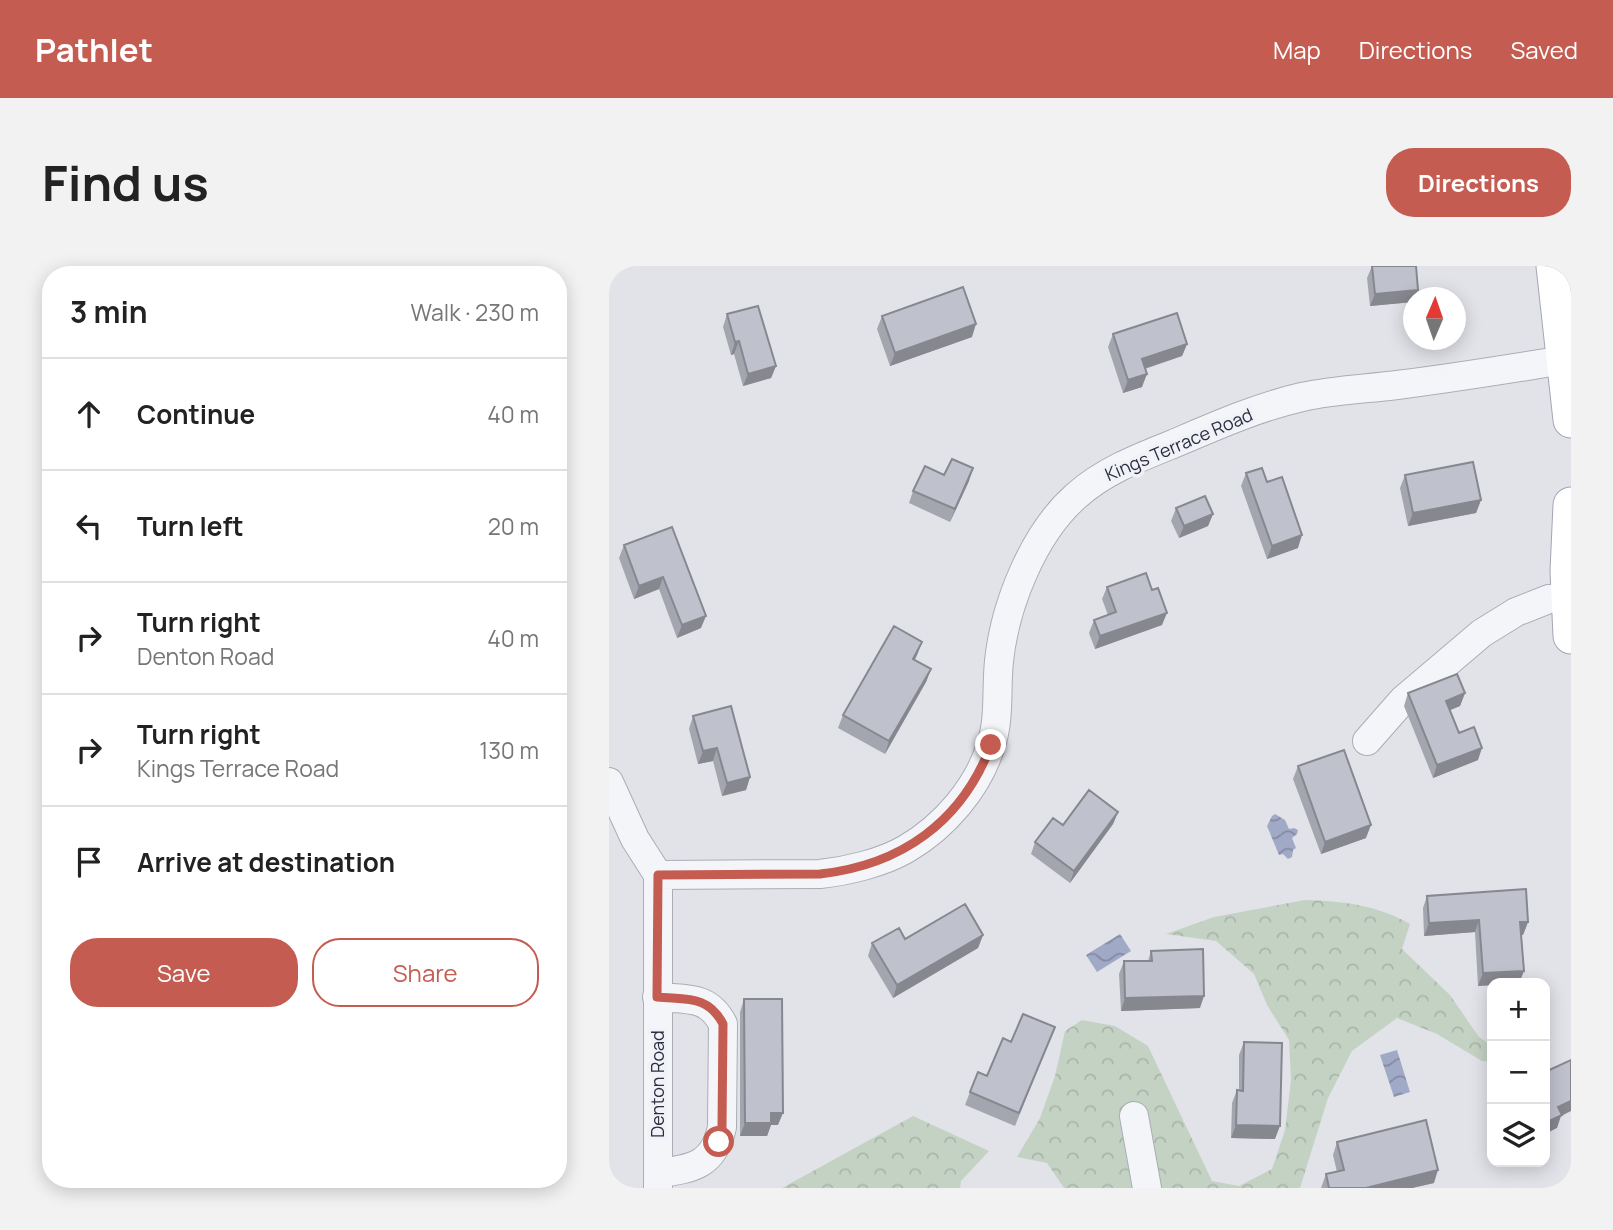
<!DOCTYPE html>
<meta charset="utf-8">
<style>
body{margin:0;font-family:Manrope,sans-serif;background:#f2f2f2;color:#222}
.controls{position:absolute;right:21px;bottom:21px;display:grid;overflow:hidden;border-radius:14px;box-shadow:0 4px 18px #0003}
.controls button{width:63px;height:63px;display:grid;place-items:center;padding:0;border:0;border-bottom:2px solid #e0e0e0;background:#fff;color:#222;font:35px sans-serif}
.compass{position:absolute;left:794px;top:21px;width:63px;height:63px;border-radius:50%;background:#fff;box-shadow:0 4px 18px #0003;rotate:2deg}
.stop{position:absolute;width:21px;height:21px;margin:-16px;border:5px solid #c45c51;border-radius:50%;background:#fff}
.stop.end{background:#c45c51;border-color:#fff;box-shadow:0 2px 7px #0008}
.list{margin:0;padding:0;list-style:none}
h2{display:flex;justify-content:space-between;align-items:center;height:91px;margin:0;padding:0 28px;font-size:30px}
h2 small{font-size:23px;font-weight:400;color:#767676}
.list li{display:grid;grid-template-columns:46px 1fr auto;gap:21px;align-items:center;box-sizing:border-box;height:112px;padding:0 28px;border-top:2px solid #e0e0e0}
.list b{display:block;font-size:26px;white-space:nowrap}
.list p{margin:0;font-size:23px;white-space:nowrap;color:#767676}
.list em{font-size:23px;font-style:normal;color:#767676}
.actions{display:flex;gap:14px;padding:21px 28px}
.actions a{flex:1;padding:16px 0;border:2px solid #c45c51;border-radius:28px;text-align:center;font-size:24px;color:#c45c51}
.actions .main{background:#c45c51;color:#fff}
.icon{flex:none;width:38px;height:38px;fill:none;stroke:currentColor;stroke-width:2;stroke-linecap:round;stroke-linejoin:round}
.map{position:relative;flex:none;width:962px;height:922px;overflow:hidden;border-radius:28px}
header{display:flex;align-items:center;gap:42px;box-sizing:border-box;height:98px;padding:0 35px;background:#c45c51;color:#fff}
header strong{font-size:33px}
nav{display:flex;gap:38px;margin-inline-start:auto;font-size:24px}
.intro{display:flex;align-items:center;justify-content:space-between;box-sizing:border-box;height:168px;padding:0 42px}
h1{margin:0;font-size:49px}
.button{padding:18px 32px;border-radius:28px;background:#c45c51;color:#fff;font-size:24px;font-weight:700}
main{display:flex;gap:42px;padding:0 42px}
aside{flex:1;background:#fff;border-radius:28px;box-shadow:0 4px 18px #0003}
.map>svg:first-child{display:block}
.forest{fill:url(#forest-crowns)}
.water{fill:url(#water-waves)}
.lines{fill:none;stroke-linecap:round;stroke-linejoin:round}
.minor-casing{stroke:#abadb6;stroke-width:30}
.major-casing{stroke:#a2a5b4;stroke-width:37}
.minor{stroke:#f4f5f8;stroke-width:28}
.major{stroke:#fff;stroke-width:35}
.wall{fill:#a4a6af}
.shaded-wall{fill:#86878f}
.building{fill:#bfc1cc;stroke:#86878f;stroke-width:2}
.route{stroke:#c45c51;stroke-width:9}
.labels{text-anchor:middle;stroke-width:7;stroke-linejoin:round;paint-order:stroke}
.street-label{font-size:18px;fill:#2b2e40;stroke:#f1f2f7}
</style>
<header>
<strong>Pathlet</strong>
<nav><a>Map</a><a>Directions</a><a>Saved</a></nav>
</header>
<div class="intro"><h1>Find us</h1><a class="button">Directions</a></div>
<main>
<aside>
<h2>3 min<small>Walk · 230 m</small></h2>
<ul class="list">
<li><svg class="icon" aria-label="ahead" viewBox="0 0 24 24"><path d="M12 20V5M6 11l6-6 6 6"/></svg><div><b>Continue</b></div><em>40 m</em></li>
<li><svg class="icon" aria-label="left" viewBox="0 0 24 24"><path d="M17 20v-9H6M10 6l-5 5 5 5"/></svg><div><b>Turn left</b></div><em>20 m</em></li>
<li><svg class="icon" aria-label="right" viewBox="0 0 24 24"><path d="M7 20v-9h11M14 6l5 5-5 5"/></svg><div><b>Turn right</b><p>Denton Road</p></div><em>40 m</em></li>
<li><svg class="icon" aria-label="right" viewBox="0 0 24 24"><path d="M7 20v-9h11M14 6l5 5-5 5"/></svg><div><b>Turn right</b><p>Kings Terrace Road</p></div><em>130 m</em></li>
<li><svg class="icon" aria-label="arrive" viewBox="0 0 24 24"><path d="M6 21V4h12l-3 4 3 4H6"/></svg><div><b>Arrive at destination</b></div></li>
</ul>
<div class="actions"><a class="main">Save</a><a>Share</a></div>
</aside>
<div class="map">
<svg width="962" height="922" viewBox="0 0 962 922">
<defs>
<pattern id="forest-crowns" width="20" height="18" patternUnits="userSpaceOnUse" patternTransform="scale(1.75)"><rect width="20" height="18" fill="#c4d2c4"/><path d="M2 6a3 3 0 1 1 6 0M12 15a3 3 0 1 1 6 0" fill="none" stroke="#a9b5a9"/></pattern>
<pattern id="water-waves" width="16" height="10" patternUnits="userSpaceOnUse" patternTransform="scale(1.75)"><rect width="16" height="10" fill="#a0a9c6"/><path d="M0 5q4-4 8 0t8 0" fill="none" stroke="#838aa2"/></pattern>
</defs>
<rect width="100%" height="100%" fill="#e2e3e9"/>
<!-- forest -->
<path class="forest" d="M 696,634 C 734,635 768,639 801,658 L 793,683 L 841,729 L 870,771 L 883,780 L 883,796 L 873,795 L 828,768 L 788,752 L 743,785 L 719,832 L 691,922 L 455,922 L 438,897 L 408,891 L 431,852 L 446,810 L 456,765 L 473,754 L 506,760 L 539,780 L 603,915 L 630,920 L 663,903 L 676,864 L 682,814 L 680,774 L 658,739 L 645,708 L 607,675 L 557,668 L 605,651 Z
M 304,850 L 380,885 L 352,915 L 351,922 L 173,922 Z"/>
<!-- water -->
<path class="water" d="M 666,548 L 676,554 L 680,563 L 685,562 L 689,564 L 688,568 L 683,572 L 687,582 L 684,584 L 683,591 L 679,593 L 674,588 L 670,589 L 658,560 L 663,550 Z
M 511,668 L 522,685 L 488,706 L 477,689 Z
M 788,784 L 801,826 L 785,831 L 771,789 Z"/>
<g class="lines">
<!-- minor casing -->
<g class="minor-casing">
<path id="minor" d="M 758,475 L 794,434 L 873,367 L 907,346 L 940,333 L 960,332
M 0,516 L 26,573 L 49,609 L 49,922
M 49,609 L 211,608 C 238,605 273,597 297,583 C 335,561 369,522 382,479 C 391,452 387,423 390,395 C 396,339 424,268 467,230 C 495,205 529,192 564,178 C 606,160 649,141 693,131 C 724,124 757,123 788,119 C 844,112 900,103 955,94
M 48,731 C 78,734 99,729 114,758 L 113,861 C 105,899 84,903 49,907
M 525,850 L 538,922"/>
</g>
<!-- major casing -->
<g class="major-casing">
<path id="major" d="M 945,0 L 962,154
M 962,239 L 959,305 L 962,370"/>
</g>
<!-- minor -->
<use href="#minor" class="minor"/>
<!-- major -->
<use href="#major" class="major"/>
</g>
<!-- wall -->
<path class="wall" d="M 763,0 L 809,24 L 806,32 L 804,32 L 804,36 L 761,40 L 758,12 Z
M 118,48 L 167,100 L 162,112 L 134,120 L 125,88 L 122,89 L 114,61 Z
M 273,50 L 363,71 L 281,100 L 268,63 Z
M 504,68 L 578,78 L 573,90 L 536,103 L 533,121 L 514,127 L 499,81 Z
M 637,207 L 658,216 L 689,282 L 658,293 L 632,220 Z
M 335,209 L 360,215 L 341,256 L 300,237 L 304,225 Z
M 796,209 L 872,234 L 867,247 L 799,260 L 791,222 Z
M 567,242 L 604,248 L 599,260 L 570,272 L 562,255 Z
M 63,261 L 92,362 L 68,372 L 50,323 L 25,333 L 10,292 L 15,279 Z
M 498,321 L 553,359 L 486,383 L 480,367 L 485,354 L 499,349 L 493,333 Z
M 313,376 L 306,394 L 322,403 L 317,416 L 276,488 L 229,462 L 234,449 Z
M 799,427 L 856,427 L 851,440 L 840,444 L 850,467 L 869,494 L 824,512 L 795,440 Z
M 84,450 L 141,511 L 137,524 L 113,530 L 104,495 L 89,498 L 80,463 Z
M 689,500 L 757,572 L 712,588 L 684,513 Z
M 509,546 L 504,558 L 461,617 L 422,588 L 426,576 L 454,559 Z
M 818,630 L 919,656 L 914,669 L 912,669 L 915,705 L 910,717 L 883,717 L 883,719 L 869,720 L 866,666 L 815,670 L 814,642 Z
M 374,669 L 369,682 L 284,732 L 259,690 L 263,677 L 296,673 Z
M 542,685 L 591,742 L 512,745 L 510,708 L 515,695 L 539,695 Z
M 135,733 L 169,859 L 162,859 L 158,870 L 131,870 L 131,746 Z
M 441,774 L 406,860 L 356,839 L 361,826 L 378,810 L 402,776 Z
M 635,776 L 666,873 L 622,872 L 623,837 L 628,824 L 630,824 L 630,789 Z
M 728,876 L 825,917 L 803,922 L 712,922 L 717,908 L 728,906 L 724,889 Z"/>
<!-- shaded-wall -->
<path class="shaded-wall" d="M 809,24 L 806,32 L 804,32 L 804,36 L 761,40 L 766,28 Z
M 367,58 L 363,71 L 281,100 L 286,87 Z
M 130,75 L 125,88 L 122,89 L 126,76 Z
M 578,78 L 573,90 L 528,105 L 533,93 Z
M 167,100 L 162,112 L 134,120 L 139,108 Z
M 538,108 L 533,121 L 514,127 L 519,114 Z
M 364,202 L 360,215 L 341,256 L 346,243 Z
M 872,234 L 867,247 L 799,260 L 804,247 Z
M 604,248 L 599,260 L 570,272 L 575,260 Z
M 693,269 L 689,282 L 658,293 L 663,280 Z
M 54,311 L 50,323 L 25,333 L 30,320 Z
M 558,347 L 553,359 L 486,383 L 491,370 Z
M 97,350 L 92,362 L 68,372 L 73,359 Z
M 313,376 L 308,389 L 299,405 L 304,393 Z
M 322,403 L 317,416 L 276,488 L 280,475 Z
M 856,427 L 851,440 L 832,448 L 837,435 Z
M 108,482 L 104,495 L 89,498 L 94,485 Z
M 873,482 L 869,494 L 824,512 L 828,499 Z
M 141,511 L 137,524 L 113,530 L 118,517 Z
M 509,546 L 504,558 L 461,617 L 465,605 Z
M 762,559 L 757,572 L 712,588 L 716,576 Z
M 870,654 L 866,666 L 815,670 L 820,657 Z
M 911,656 L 919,656 L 914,669 L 907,669 Z
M 374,669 L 369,682 L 284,732 L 288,719 Z
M 915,705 L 910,717 L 883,717 L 883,719 L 869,720 L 874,707 Z
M 595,730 L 591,742 L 512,745 L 516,732 Z
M 962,835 L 962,845 L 952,850 L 948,862 L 936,868 L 936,857 L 949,841 Z
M 162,847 L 174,847 L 169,859 L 162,859 L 158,870 L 131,870 L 136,857 Z
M 627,859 L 671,860 L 666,873 L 622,872 Z
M 829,904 L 825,917 L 803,922 L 757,922 Z"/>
<!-- building -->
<path class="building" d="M 763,0 L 807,0 L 809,24 L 766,28 Z
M 354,21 L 367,58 L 286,87 L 273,50 Z
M 149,40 L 167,100 L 139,108 L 130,75 L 126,76 L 118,48 Z
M 568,47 L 578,78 L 533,93 L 538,108 L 519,114 L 504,68 Z
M 343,193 L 364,202 L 346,243 L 304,225 L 316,200 L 335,209 Z
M 864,196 L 872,234 L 804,247 L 796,209 Z
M 653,202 L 658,216 L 673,211 L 693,269 L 663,280 L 637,207 Z
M 596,230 L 604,248 L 575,260 L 567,242 Z
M 63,261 L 97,350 L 73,359 L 54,311 L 30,320 L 15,279 Z
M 537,307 L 543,324 L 549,322 L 558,347 L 491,370 L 485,354 L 507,346 L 498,321 Z
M 285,360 L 313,376 L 304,393 L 322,403 L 280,475 L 234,449 Z
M 848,408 L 856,427 L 837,435 L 850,467 L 865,461 L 873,482 L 828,499 L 799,427 Z
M 122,440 L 141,511 L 118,517 L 108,482 L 94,485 L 84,450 Z
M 735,484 L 762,559 L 716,576 L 689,500 Z
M 480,524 L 509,546 L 465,605 L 426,576 L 444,552 L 454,559 Z
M 917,623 L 919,656 L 911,656 L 915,705 L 874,707 L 870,654 L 820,657 L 818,630 Z
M 356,638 L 374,669 L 288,719 L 263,677 L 290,662 L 296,673 Z
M 594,683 L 595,730 L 516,732 L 515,695 L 543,695 L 542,685 Z
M 135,733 L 173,733 L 174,847 L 162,847 L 162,857 L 136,857 Z
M 414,748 L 446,761 L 410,847 L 361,826 L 369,806 L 378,810 L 394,772 L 402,776 Z
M 635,776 L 673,777 L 671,860 L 627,859 L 628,824 L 634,825 Z
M 962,794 L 962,835 L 949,841 L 953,849 L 936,857 L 936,806 Z
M 817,854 L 829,904 L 757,922 L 720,922 L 717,908 L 735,904 L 728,876 Z"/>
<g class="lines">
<!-- route -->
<path class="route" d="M 110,876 L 113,861 L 114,758 C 99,729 78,734 48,731 L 49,609 L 211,608 C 292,599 353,556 382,479"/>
</g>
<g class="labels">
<!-- street labels -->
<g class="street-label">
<text transform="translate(570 179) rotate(-23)" y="6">Kings Terrace Road</text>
<text transform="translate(49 818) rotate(-90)" y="6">Denton Road</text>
</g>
</g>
</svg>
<div class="controls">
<button>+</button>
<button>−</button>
<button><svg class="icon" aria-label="layers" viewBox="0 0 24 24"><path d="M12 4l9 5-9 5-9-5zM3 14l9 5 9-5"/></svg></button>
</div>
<svg class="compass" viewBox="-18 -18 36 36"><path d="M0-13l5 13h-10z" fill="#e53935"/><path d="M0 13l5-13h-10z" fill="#767676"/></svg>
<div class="stop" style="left:110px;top:876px"></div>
<div class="stop end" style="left:382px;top:479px"></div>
</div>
</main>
